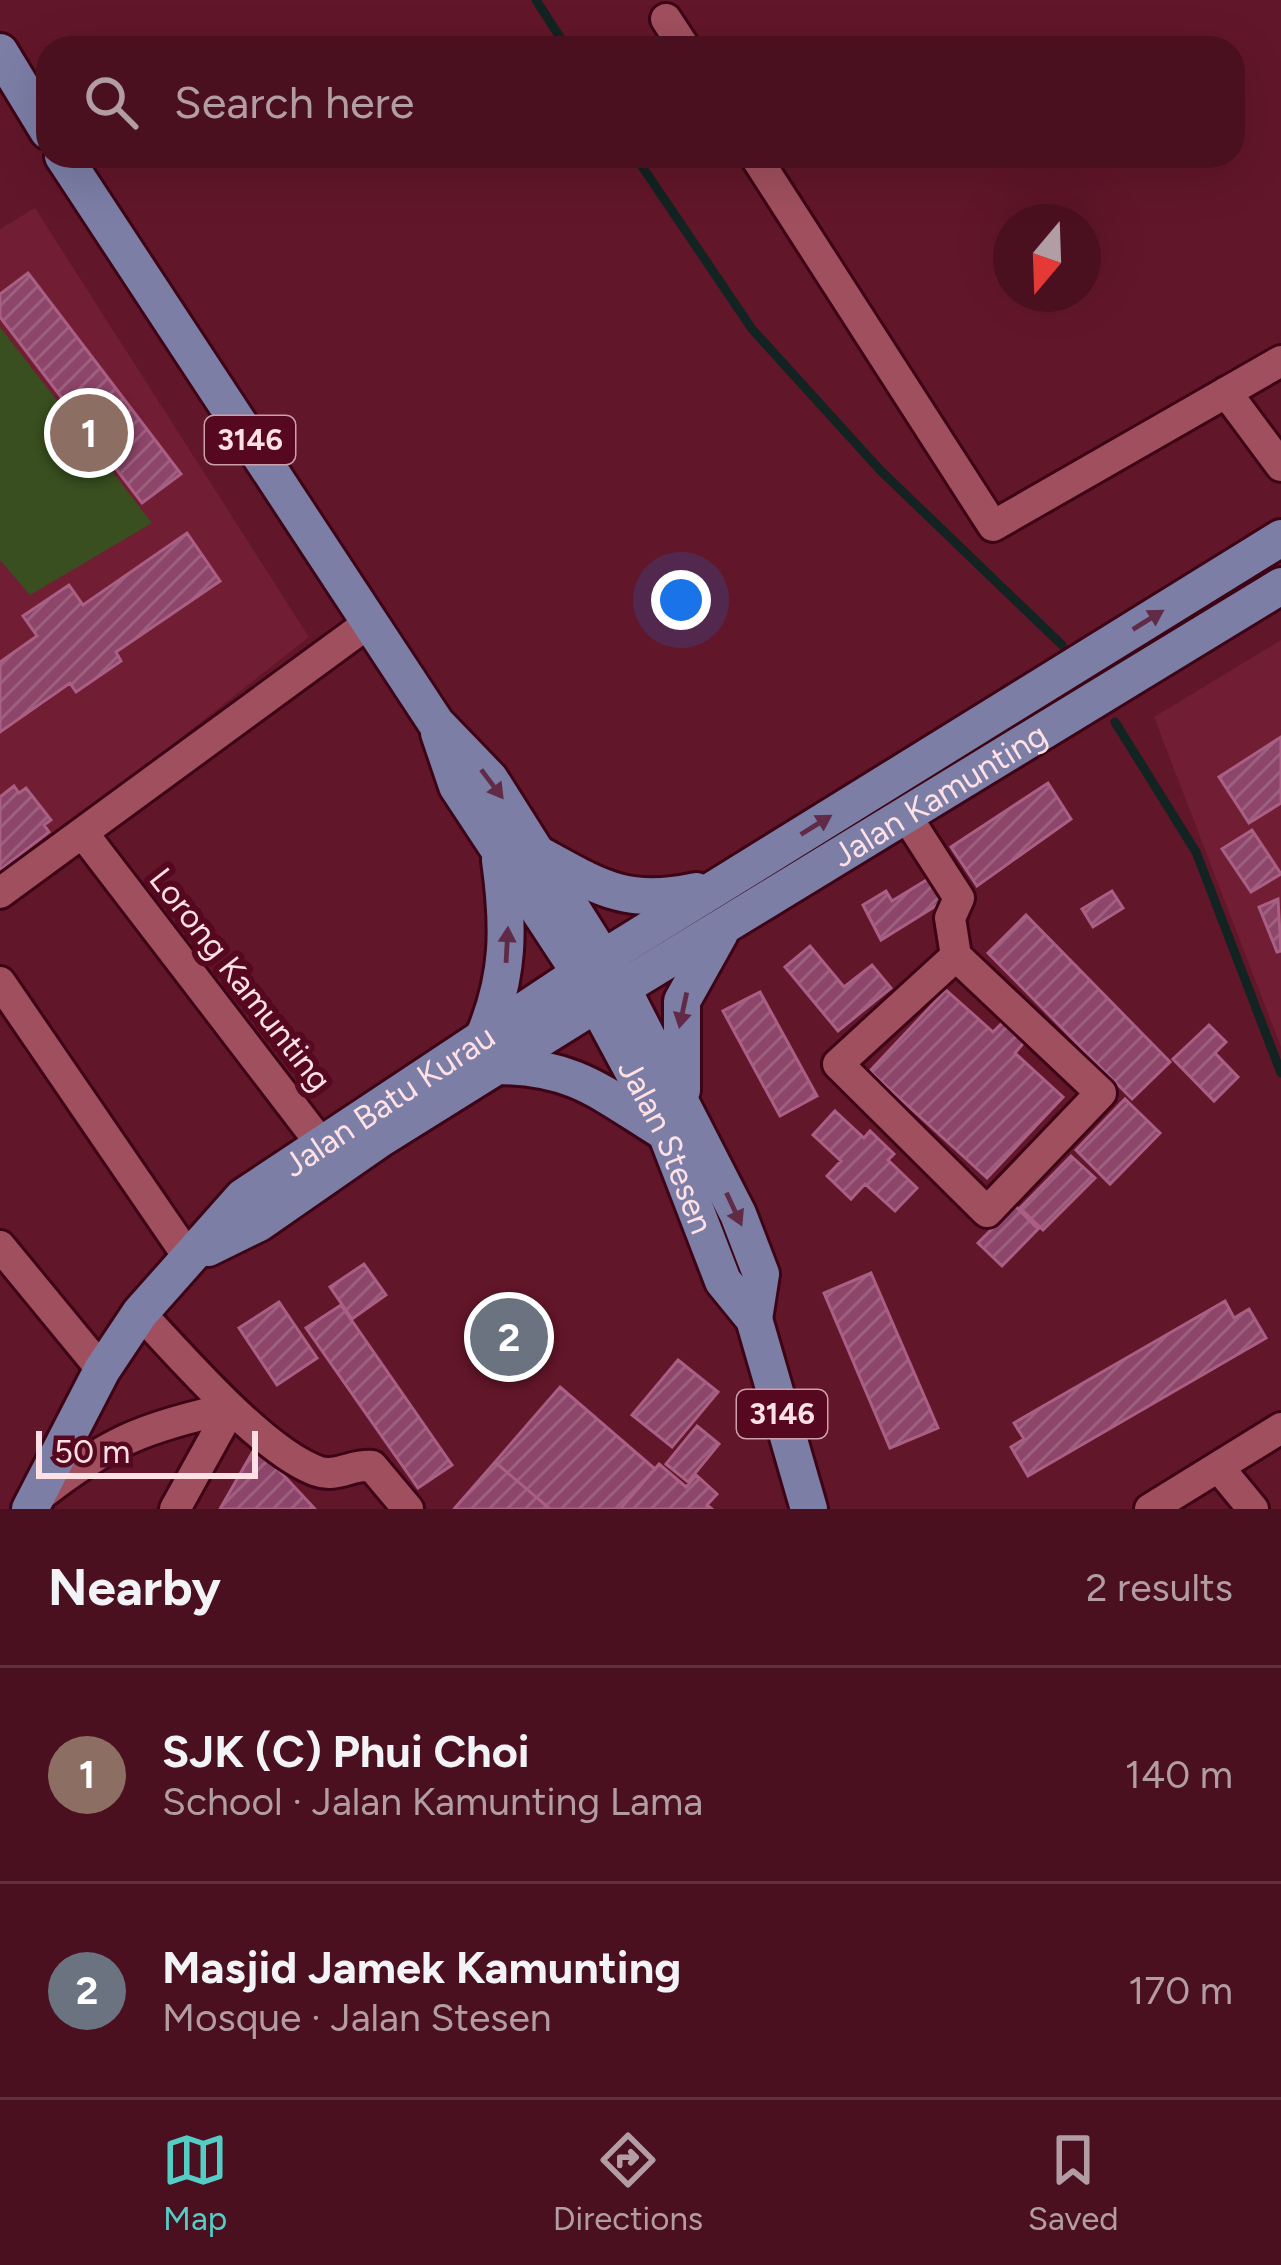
<!DOCTYPE html>
<meta charset="utf-8">
<style>
body{margin:0;font-family:Figtree,sans-serif;background:#541e2d;color:#f1f3f6}
.compass{position:absolute;left:993px;top:204px;width:108px;height:108px;border-radius:50%;background:#4a1020;box-shadow:0 12px 48px #0002;rotate:199deg}
.scale{position:absolute;left:36px;bottom:30px;width:222px;box-sizing:border-box;padding-left:12px;border:6px solid #ffe1e5;border-top:0;font-size:33px;line-height:42px;white-space:nowrap;color:#ffe1e5;-webkit-text-stroke:9px #550820;paint-order:stroke}
.you{position:absolute;left:681px;top:600px;width:42px;height:42px;margin:-30px;border:9px solid #fff;border-radius:50%;background:#1a73e8;box-shadow:0 0 0 18px #1a73e833}
.badge{display:grid;place-items:center;width:78px;height:78px;border-radius:50%;background:#54cdc6;color:#fff;font-size:39px;font-weight:700}
.pin{position:absolute;translate:-50% -50%;border:6px solid #fff;box-shadow:0 3px 12px #0006}
.list{margin:0;padding:0;list-style:none}
h2{display:flex;justify-content:space-between;align-items:center;height:156px;margin:0;padding:0 48px;font-size:51px}
h2 small{font-size:39px;font-weight:400;color:#b29da5}
.list li{display:grid;grid-template-columns:78px 1fr auto;gap:36px;align-items:center;box-sizing:border-box;height:216px;padding:0 48px;border-top:3px solid #61303e}
.list b{display:block;font-size:45px;white-space:nowrap}
.list p{margin:0;font-size:39px;white-space:nowrap;color:#b29da5}
.list em{font-size:39px;font-style:normal;color:#b29da5}
.icon{flex:none;width:66px;height:66px;fill:none;stroke:currentColor;stroke-width:2;stroke-linecap:round;stroke-linejoin:round}
.map{position:relative;flex:none;width:1281px;height:1509px;overflow:hidden}
.search{position:absolute;background:#4a1020;box-shadow:0 12px 48px #0002;left:36px;right:36px;top:36px;height:132px;display:flex;align-items:center;gap:30px;box-sizing:border-box;padding:0 42px;border-radius:36px;color:#b29da5;font-size:45px}
.sheet{height:588px;background:#4a1020}
nav{display:flex;justify-content:space-around;align-items:center;box-sizing:border-box;height:168px;border-top:3px solid #61303e;background:#4a1020;font-size:33px;color:#b29da5}
nav a{display:grid;justify-items:center;gap:6px}
nav .on{color:#54cdc6}
.map>svg:first-child{display:block}
.built{fill:#711d34}
.grass{fill:#394f1f}
.lines{fill:none;stroke-linecap:round;stroke-linejoin:round}
.stream{stroke:#122322;stroke-width:9}
.building{fill:url(#building-hatch);stroke:#aa5f84;stroke-width:3}
.minor-casing{stroke:#3d0415;stroke-width:36}
.major-casing{stroke:#3d0415;stroke-width:42}
.minor{stroke:#a04f5e;stroke-width:30}
.major{stroke:#7c7ea6;stroke-width:36}
.oneway{fill:#612b48}
.labels{text-anchor:middle;stroke-width:12;stroke-linejoin:round;paint-order:stroke}
.shield{fill:#550820;stroke:#cca0aa;stroke-width:3}
.shield-label{font-size:30px;font-weight:bold;fill:#ffe1e5}
.street-label{font-size:33px;fill:#ffe1e5;stroke:#550820}
</style>
<div class="map">
<svg width="1281" height="1509" viewBox="0 0 1281 1509">
<defs>
<pattern id="building-hatch" width="6" height="6" patternUnits="userSpaceOnUse" patternTransform="scale(3)"><rect width="6" height="6" fill="#8d456a"/><path d="M-1 1l2-2M0 6l6-6M5 7l2-2" fill="none" stroke="#9e607f"/></pattern>
</defs>
<rect width="100%" height="100%" fill="#62162a"/>
<!-- built -->
<path class="built" d="M 35,208 L 309,637 L 0,880 L 0,229 Z
M 1281,640 L 1281,1047 L 1154,717 Z"/>
<!-- grass -->
<path class="grass" d="M 0,327 L 152,523 L 30,595 L 0,560 Z"/>
<g class="lines">
<!-- stream -->
<path class="stream" d="M 536,0 L 567,48
M 635,156 L 752,329 L 880,470 L 1062,645
M 1115,722 L 1196,852 L 1281,1073"/>
</g>
<!-- building -->
<path class="building" d="M 28,273 L 181,474 L 142,503 L 0,317 L 0,294 Z
M 187,533 L 220,581 L 116,652 L 121,661 L 76,692 L 70,683 L 0,732 L 0,662 L 37,636 L 23,616 L 69,585 L 83,605 Z
M 1281,737 L 1281,803 L 1249,823 L 1219,777 Z
M 1048,783 L 1071,819 L 977,886 L 951,847 Z
M 14,786 L 19,793 L 26,788 L 51,820 L 44,825 L 49,832 L 1,869 L 0,876 L 0,797 Z
M 1252,830 L 1281,874 L 1251,892 L 1222,849 Z
M 928,879 L 942,902 L 881,940 L 863,905 L 886,891 L 892,901 Z
M 1112,891 L 1123,908 L 1093,927 L 1082,909 Z
M 1278,899 L 1281,951 L 1277,952 L 1259,907 Z
M 1026,915 L 1170,1062 L 1132,1099 L 988,953 Z
M 810,946 L 844,987 L 872,965 L 891,988 L 838,1031 L 785,967 Z
M 946,990 L 993,1032 L 1005,1020 L 1026,1040 L 1015,1053 L 1063,1097 L 987,1178 L 870,1071 Z
M 760,992 L 817,1096 L 780,1116 L 723,1011 Z
M 1209,1025 L 1226,1042 L 1215,1053 L 1238,1077 L 1214,1101 L 1173,1059 Z
M 1125,1099 L 1160,1133 L 1110,1184 L 1076,1150 Z
M 835,1111 L 864,1138 L 870,1131 L 894,1154 L 888,1160 L 917,1188 L 895,1211 L 865,1184 L 851,1199 L 827,1176 L 841,1161 L 813,1135 Z
M 1071,1156 L 1095,1178 L 1043,1230 L 1020,1208 Z
M 1015,1206 L 1038,1229 L 1002,1266 L 978,1243 Z
M 364,1264 L 386,1295 L 352,1319 L 330,1287 Z
M 871,1273 L 938,1428 L 890,1448 L 824,1293 Z
M 1225,1301 L 1234,1318 L 1249,1309 L 1266,1338 L 1028,1476 L 1011,1447 L 1024,1439 L 1014,1423 Z
M 279,1302 L 317,1358 L 277,1385 L 239,1328 Z
M 341,1305 L 452,1465 L 418,1488 L 306,1328 Z
M 678,1360 L 718,1392 L 672,1447 L 632,1415 Z
M 560,1387 L 655,1469 L 620,1509 L 550,1509 L 495,1462 Z
M 697,1426 L 719,1444 L 688,1482 L 666,1464 Z
M 256,1446 L 315,1509 L 220,1509 Z
M 495,1462 L 550,1509 L 454,1509 Z
M 659,1464 L 686,1487 L 696,1475 L 717,1494 L 707,1505 L 712,1509 L 620,1509 Z"/>
<g class="lines">
<!-- minor casing -->
<g class="minor-casing">
<path id="minor" d="M 666,19 L 685,48
M 755,156 L 993,526 L 1281,361
M 1226,392 L 1281,466
M 905,814 L 959,898 L 950,918 L 956,956 L 1101,1093 L 987,1212 L 838,1064 L 956,956
M 85,836 L 335,1162
M 0,893 L 370,622
M 0,982 L 189,1258
M 0,1246 L 102,1370
M 140,1313 C 181,1356 262,1451 317,1471 C 336,1478 352,1464 372,1466 L 408,1509
M 1220,1469 L 1253,1509
M 38,1497 C 108,1442 143,1427 231,1408
M 175,1509 L 231,1408
M 1150,1509 L 1281,1428"/>
</g>
<!-- major casing -->
<g class="major-casing">
<g id="major">
<path d="M 0,52 L 48,131"/>
<path d="M 63,156 L 436,723 L 490,779 L 622,988 L 738,1214 L 761,1274 L 754,1319"/>
<path id="s1" d="M 439,733 L 457,786 L 580,973 L 666,1133 L 723,1281 L 754,1319 L 809,1509"/>
<path d="M 540,855 C 600,888 626,906 696,891"/>
<path d="M 483,1038 C 510,976 509,925 500,860"/>
<path d="M 498,1066 C 575,1067 600,1092 663,1131"/>
<path d="M 682,1090 L 682,1001 L 720,933"/>
<path id="s2" d="M 208,1248 L 259,1223 L 380,1139 L 622,988 L 1281,586"/>
<path id="s3" d="M 30,1509 L 102,1370 L 140,1313 L 243,1197 L 603,958 L 1281,538"/>
</g>
</g>
<!-- minor -->
<use href="#minor" class="minor"/>
<!-- major -->
<use href="#major" class="major"/>
</g>
<!-- one-way arrows -->
<defs><path id="oneway-solid" d="M-6-.8H1V-3.2L6.5 0L1 3.2V.8H-6Z" transform="scale(3)"/></defs>
<g class="oneway">
<use href="#oneway-solid" transform="translate(1148 620) rotate(-32)"/>
<use href="#oneway-solid" transform="translate(492 784) rotate(53)"/>
<use href="#oneway-solid" transform="translate(816 825) rotate(-32)"/>
<use href="#oneway-solid" transform="translate(507 945) rotate(-87)"/>
<use href="#oneway-solid" transform="translate(683 1010) rotate(102)"/>
<use href="#oneway-solid" transform="translate(734 1209) rotate(65)"/>
</g>
<g class="labels">
<!-- shield labels -->
<g class="shield">
<rect x="205" y="416" width="90" height="48" rx="9"/>
<rect x="737" y="1390" width="90" height="48" rx="9"/>
</g>
<g class="shield-label">
<text x="250" y="450">3146</text>
<text x="782" y="1424">3146</text>
</g>
<!-- street labels -->
<g class="street-label">
<text dy="12" stroke="none"><textPath href="#s2" startOffset="861">Jalan Kamunting</textPath></text>
<text transform="translate(241 979) rotate(52)" y="12">Lorong Kamunting</text>
<text dy="12" stroke="none"><textPath href="#s3" startOffset="555">Jalan Batu Kurau</textPath></text>
<text dy="12" stroke="none"><textPath href="#s1" startOffset="474">Jalan Stesen</textPath></text>
</g>
</g>
</svg>
<svg class="compass" viewBox="-18 -18 36 36"><path d="M0-13l5 13h-10z" fill="#e53935"/><path d="M0 13l5-13h-10z" fill="#b29da5"/></svg>
<div class="scale">50 m</div>
<div class="you"></div>
<div class="pin badge" style="left:89px;top:433px;background:#8d6e63">1</div>
<div class="pin badge" style="left:509px;top:1337px;background:#6b7280">2</div>
<div class="search"><svg class="icon" aria-label="search" viewBox="0 0 24 24"><circle cx="10" cy="10" r="6"/><path d="M15 15l6 6"/></svg>Search here</div>
</div>
<section class="sheet">
<h2>Nearby<small>2 results</small></h2>
<ul class="list">
<li><span class="badge" style="background:#8d6e63">1</span><div><b>SJK (C) Phui Choi</b><p>School · Jalan Kamunting Lama</p></div><em>140 m</em></li>
<li><span class="badge" style="background:#6b7280">2</span><div><b>Masjid Jamek Kamunting</b><p>Mosque · Jalan Stesen</p></div><em>170 m</em></li>
</ul>
</section>
<nav>
<a class="on"><svg class="icon" aria-label="map" viewBox="0 0 24 24"><path d="M3 6l6-2 6 2 6-2v14l-6 2-6-2-6 2zM9 4v14M15 6v14"/></svg>Map</a>
<a><svg class="icon" aria-label="directions" viewBox="0 0 24 24"><path d="M12 3l9 9-9 9-9-9zM9 14v-3h6M13 9l2 2-2 2"/></svg>Directions</a>
<a><svg class="icon" aria-label="saved" viewBox="0 0 24 24"><path d="M7 4h10v16l-5-4-5 4z"/></svg>Saved</a>
</nav>
